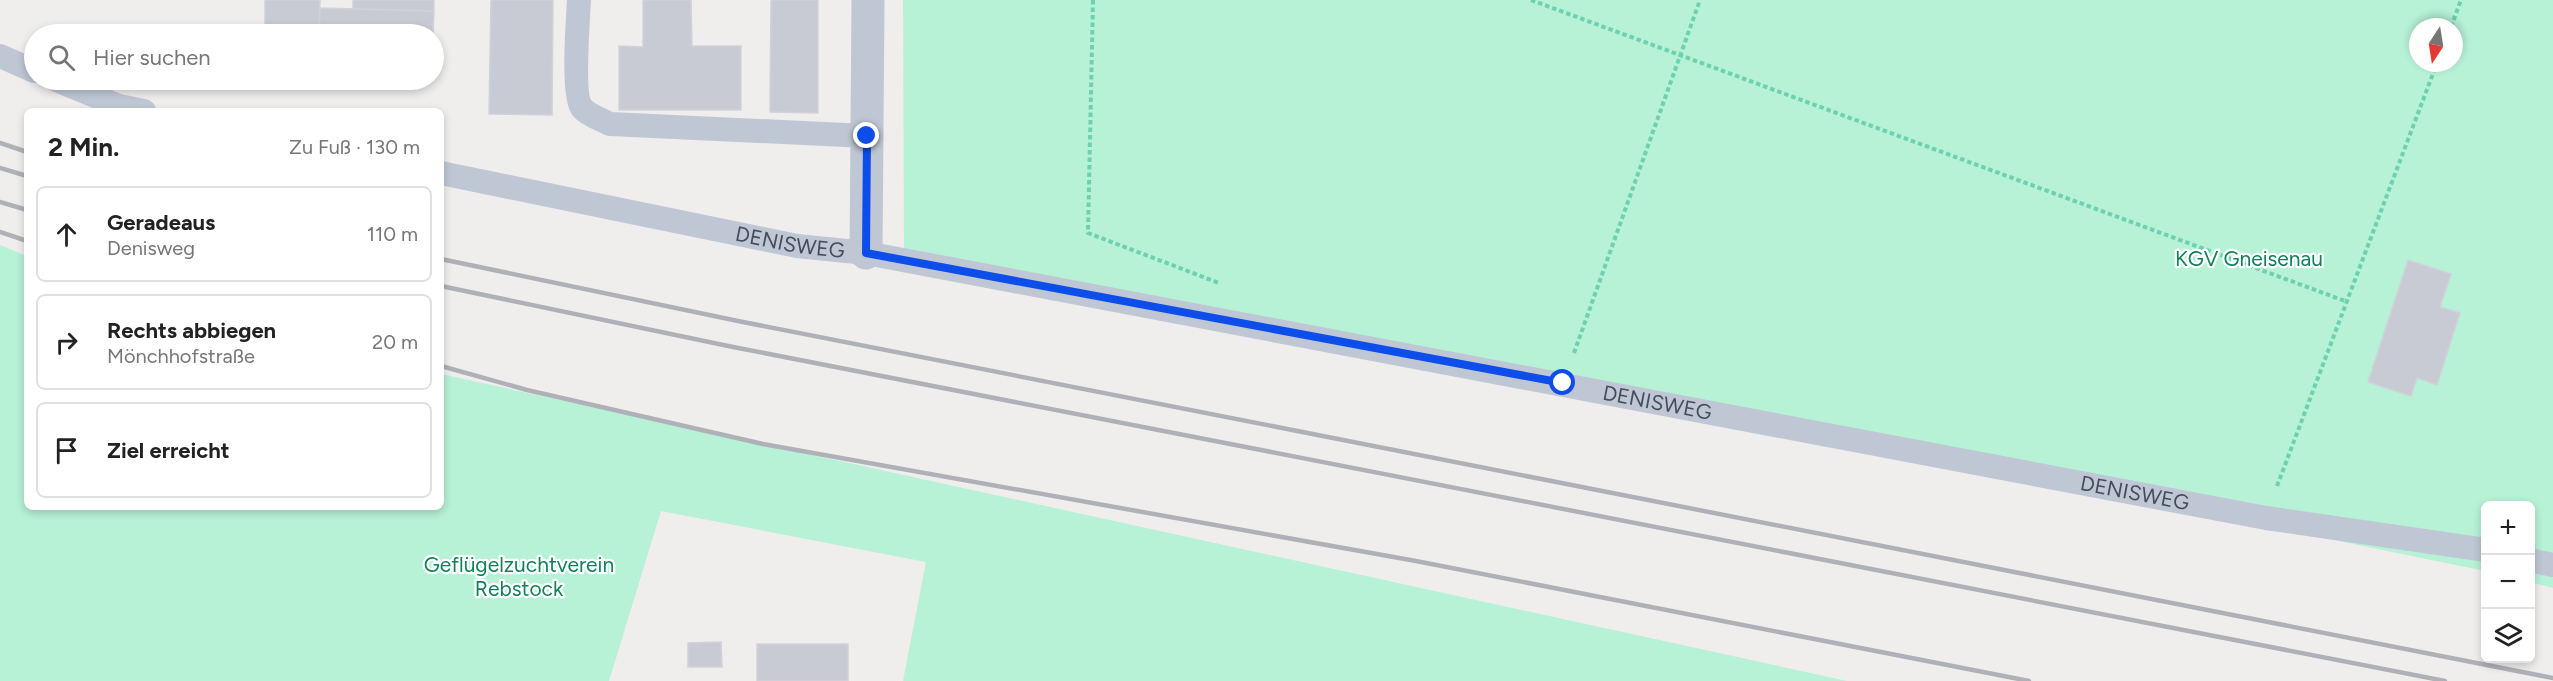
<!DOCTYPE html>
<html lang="de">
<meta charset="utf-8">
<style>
body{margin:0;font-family:Figtree,sans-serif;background:#f6f6f6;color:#222}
.controls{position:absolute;right:18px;bottom:18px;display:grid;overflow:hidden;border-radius:9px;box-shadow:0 3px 9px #0003}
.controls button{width:54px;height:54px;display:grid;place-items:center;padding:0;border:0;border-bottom:2px solid #e0e0e0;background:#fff;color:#222;font:30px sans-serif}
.compass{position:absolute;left:2409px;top:18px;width:54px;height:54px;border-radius:50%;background:#fff;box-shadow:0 3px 9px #0003;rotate:192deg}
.stop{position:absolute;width:18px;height:18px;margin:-14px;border:4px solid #0d4eea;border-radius:50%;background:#fff}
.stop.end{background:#0d4eea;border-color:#fff;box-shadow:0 2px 6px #0008}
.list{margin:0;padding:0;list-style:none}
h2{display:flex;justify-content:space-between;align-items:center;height:78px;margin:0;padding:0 24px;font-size:26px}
h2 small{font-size:20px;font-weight:400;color:#767676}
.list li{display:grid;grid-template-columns:39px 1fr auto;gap:18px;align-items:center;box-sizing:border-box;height:96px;margin:0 12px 12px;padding:0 12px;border:2px solid #e0e0e0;border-radius:9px}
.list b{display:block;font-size:22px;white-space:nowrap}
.list p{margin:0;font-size:20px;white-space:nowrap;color:#767676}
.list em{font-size:20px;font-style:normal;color:#767676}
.icon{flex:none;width:33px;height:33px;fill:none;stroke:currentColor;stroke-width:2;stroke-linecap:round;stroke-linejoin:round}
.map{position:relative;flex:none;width:2553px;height:681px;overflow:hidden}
.search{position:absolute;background:#fff;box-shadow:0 3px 9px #0003;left:24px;top:24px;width:420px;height:66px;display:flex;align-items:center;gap:15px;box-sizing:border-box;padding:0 21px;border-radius:33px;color:#767676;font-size:22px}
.panel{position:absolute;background:#fff;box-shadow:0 3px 9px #0003;left:24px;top:108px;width:420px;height:402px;border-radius:9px}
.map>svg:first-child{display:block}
.green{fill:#b7f1d6;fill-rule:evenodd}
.building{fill:#c8cbd3;stroke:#d1d2d9;stroke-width:1.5}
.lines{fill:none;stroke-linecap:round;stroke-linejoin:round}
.path{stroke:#6dd1af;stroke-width:4;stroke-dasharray:4.5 3;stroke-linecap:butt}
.service{stroke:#bfc7d4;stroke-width:24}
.minor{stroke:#bfc7d4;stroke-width:33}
.rail{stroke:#afb1b8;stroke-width:4.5}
.route{stroke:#0d4eea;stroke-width:8}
.labels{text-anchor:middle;stroke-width:4.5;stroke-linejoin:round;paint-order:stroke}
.street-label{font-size:21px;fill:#444d5c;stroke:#fff}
.park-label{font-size:21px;fill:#118159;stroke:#fff}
</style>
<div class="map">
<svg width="2553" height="681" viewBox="0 0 2553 681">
<rect width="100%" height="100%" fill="#f0eded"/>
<!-- green -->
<path class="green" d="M 903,0 L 2553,0 L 2553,588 L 2531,582 L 2530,506 L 2486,506 L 2485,571 L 904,248 ZM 2418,27 L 2454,27 L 2454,63 L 2418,63 Z
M 0,245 L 27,256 L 27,507 L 441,507 L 441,374 L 1847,681 L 903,681 L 926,562 L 661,511 L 609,681 L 0,681 Z"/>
<!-- building -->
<path class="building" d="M 265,0 L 320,0 L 319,34 L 265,34 Z
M 353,0 L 434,0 L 434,11 L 353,9 Z
M 491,0 L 553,0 L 552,115 L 489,114 Z
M 643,0 L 691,0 L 692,46 L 741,46 L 741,110 L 619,110 L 619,46 L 643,47 Z
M 771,0 L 818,0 L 818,113 L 770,112 Z
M 320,8 L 434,11 L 433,34 L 319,34 Z
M 2408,260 L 2451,274 L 2440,307 L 2460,313 L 2437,385 L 2417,378 L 2411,396 L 2368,382 Z
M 721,642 L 722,667 L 688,667 L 688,643 Z
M 757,644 L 848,644 L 848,681 L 757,681 Z"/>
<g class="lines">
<!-- path -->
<path class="path" d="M 1093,0 L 1088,233 L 1219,283
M 1531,0 L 2345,301
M 2451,27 L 2461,0
M 1574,353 L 1700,0
M 2277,486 L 2437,63"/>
<!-- service -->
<g class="service">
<path d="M 579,0 C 578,19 572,96 582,108 C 589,116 601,119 610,124 L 867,136"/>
<path d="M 0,56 L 34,71"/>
<path d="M 56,80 L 119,106 L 144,111"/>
<path id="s1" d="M 441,173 L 797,246 L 866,253 L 2266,518 L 2486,550"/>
<path d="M 2530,560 L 2553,565"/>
</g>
<!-- minor -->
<path class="minor" d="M 866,253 L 868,0"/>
<!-- rail -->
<path class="rail" d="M 0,143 L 27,152
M 0,168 L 27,176
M 0,202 L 27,210
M 0,232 L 27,241
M 441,259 L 738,321 L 2553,678
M 441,286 L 733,347 L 2445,681
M 441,366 L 527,390 L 763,444 L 1416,561 L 2029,681"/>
</g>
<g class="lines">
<!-- route -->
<path class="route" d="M 867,136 L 866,253 L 1563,383"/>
</g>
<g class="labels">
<!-- street labels -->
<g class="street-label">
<text dy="7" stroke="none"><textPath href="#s1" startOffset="356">DENISWEG</textPath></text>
<text dy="7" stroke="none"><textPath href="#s1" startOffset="1238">DENISWEG</textPath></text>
<text dy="7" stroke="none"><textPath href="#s1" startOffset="1724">DENISWEG</textPath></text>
</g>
<!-- park labels -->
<g class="park-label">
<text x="2249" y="266">KGV Gneisenau</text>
<text x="519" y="572">Geflügelzuchtverein<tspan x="519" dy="24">Rebstock</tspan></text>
</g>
</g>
</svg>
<div class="controls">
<button>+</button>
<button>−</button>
<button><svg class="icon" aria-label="layers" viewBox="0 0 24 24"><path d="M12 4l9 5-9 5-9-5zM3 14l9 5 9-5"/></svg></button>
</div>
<svg class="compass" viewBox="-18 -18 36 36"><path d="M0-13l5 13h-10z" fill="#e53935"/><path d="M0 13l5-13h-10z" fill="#767676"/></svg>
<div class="stop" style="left:1563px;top:383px"></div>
<div class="stop end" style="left:867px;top:136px"></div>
<div class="search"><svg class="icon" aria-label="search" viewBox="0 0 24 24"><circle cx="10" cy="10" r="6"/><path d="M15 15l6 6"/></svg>Hier suchen</div>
<section class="panel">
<h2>2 Min.<small>Zu Fuß · 130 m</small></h2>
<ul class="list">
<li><svg class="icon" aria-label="ahead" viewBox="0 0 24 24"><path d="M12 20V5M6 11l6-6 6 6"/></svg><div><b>Geradeaus</b><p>Denisweg</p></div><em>110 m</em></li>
<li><svg class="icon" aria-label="right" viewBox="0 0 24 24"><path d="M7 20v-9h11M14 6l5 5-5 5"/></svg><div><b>Rechts abbiegen</b><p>Mönchhofstraße</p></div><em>20 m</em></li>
<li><svg class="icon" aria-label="arrive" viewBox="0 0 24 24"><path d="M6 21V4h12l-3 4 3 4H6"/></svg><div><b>Ziel erreicht</b></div></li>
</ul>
</section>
</div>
